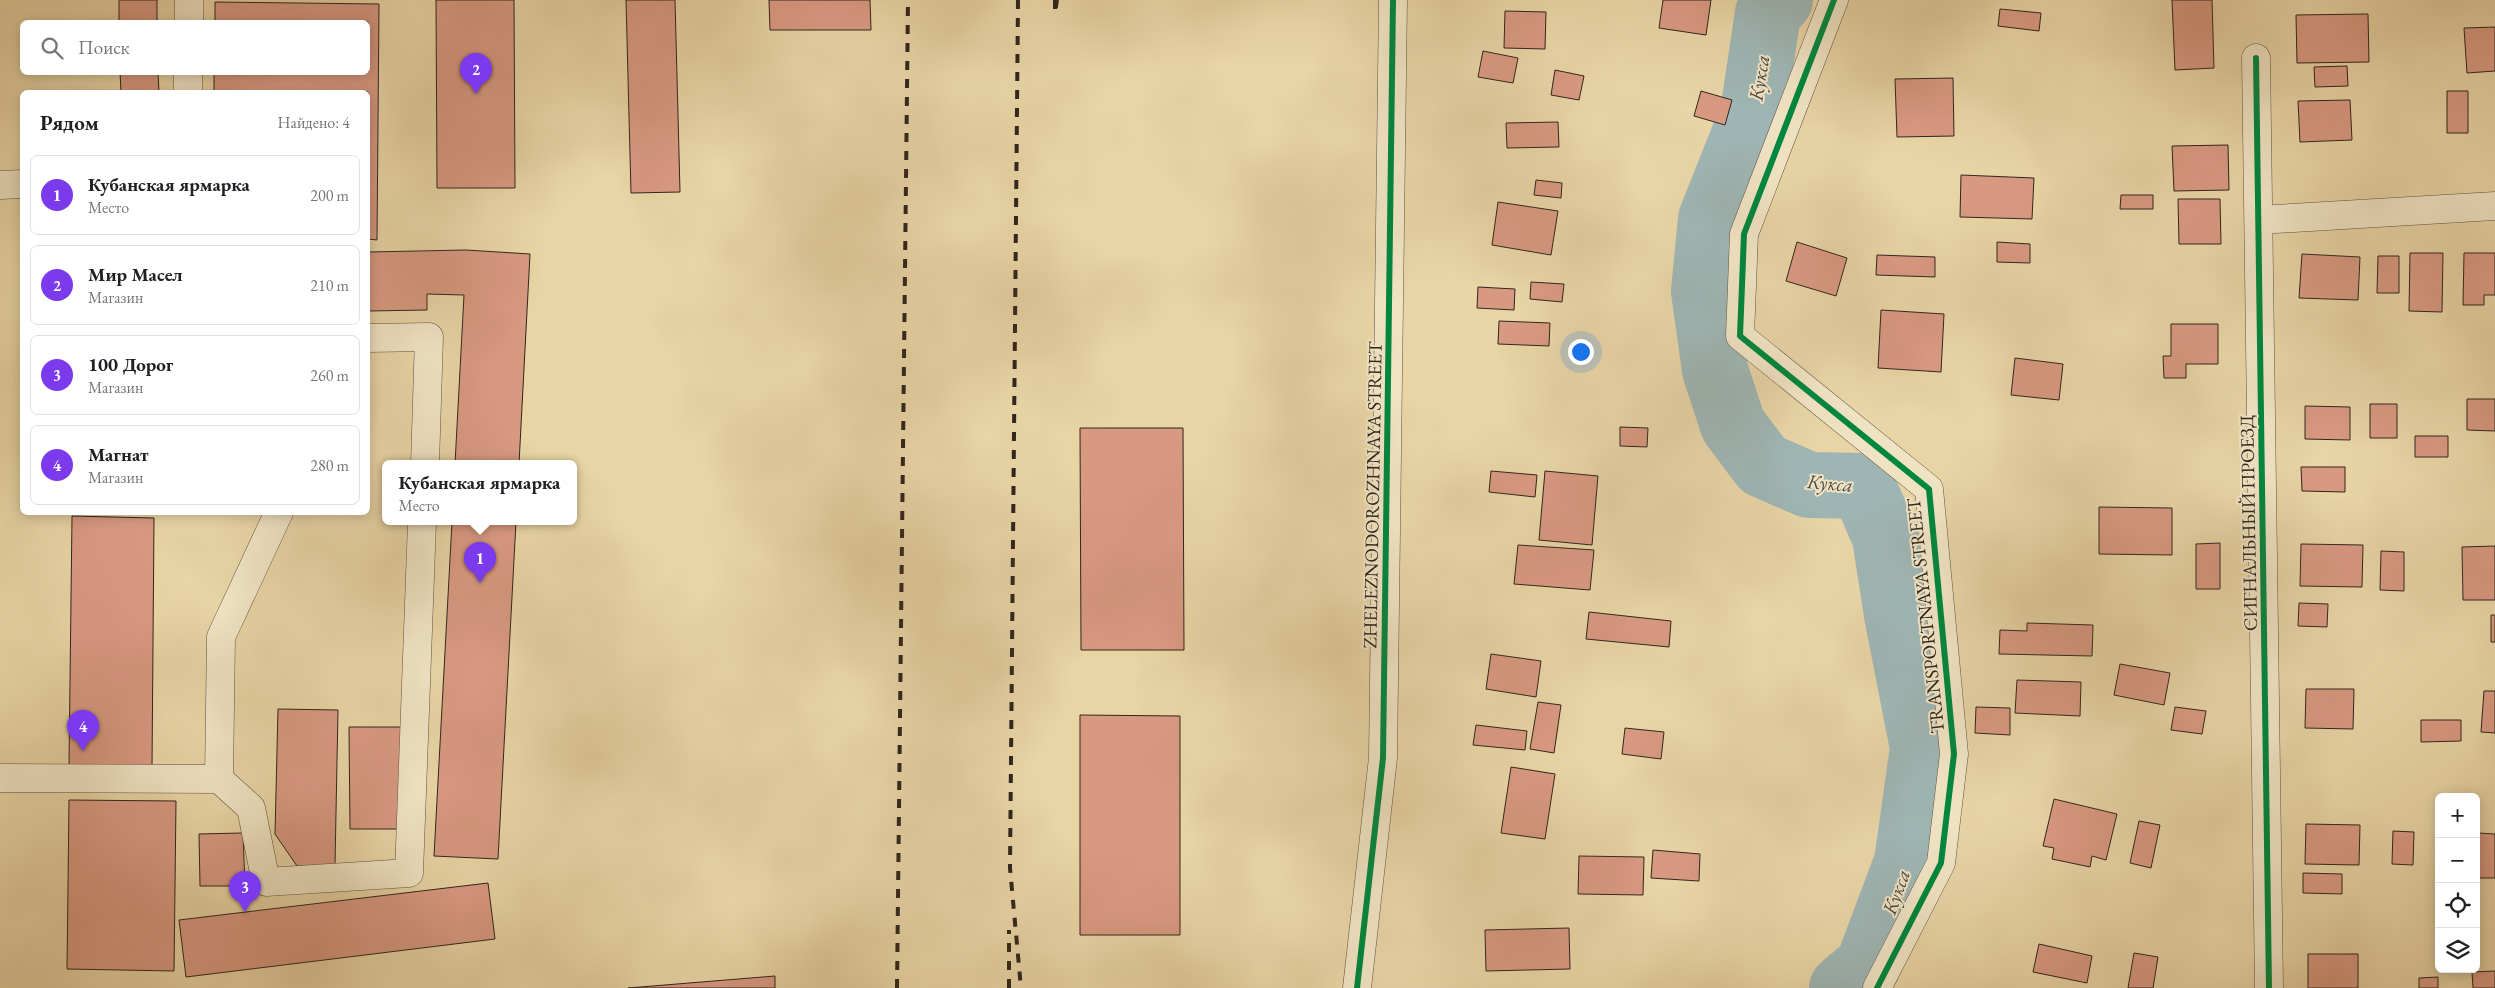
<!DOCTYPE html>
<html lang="ru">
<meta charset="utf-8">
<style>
body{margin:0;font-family:"EB Garamond",serif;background:#f6f6f6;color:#202124}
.controls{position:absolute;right:15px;bottom:15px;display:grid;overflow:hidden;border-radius:8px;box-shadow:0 2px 12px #0003}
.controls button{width:45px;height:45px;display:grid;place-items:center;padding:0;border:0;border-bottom:1px solid #e0e0e0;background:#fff;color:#202124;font:25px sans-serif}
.you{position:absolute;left:1580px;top:351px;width:18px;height:18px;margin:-12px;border:4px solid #fff;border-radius:50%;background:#1a73e8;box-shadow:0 0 0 8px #1a73e833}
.badge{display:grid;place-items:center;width:32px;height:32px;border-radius:50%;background:#7c3aed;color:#fff;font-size:16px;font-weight:700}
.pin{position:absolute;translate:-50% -41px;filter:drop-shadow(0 1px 2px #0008)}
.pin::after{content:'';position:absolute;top:26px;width:18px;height:15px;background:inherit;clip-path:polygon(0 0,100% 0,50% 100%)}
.popup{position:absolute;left:382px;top:460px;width:195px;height:65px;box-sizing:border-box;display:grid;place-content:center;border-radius:8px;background:#fff;filter:drop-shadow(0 1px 4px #0005);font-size:16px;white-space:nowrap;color:#757577}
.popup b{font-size:19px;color:#202124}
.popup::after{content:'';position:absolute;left:50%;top:100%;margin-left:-10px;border:10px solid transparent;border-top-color:#fff}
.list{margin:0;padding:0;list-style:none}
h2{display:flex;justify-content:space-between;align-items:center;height:65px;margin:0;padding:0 20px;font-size:21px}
h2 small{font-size:16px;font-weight:400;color:#757577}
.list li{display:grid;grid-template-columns:32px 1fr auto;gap:15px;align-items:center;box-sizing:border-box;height:80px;margin:0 10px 10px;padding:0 10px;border:1px solid #e0e0e0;border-radius:8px}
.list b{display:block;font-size:19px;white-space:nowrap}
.list p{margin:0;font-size:16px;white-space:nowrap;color:#757577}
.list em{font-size:16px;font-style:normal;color:#757577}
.icon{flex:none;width:28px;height:28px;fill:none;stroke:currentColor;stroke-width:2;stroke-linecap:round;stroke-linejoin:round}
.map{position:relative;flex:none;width:2495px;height:988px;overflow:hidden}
.search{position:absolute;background:#fff;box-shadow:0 2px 12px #0003;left:20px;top:20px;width:350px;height:55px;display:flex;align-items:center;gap:12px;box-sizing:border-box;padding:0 18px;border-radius:8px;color:#757577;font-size:19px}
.panel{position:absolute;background:#fff;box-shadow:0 2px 12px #0003;left:20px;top:90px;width:350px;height:425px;border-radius:8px}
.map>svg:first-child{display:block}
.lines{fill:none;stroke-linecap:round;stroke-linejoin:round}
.river{stroke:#9eb5b3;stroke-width:66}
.building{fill:#d89981;stroke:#30261d}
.minor-casing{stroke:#5e523f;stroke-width:29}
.minor{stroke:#f0e3c4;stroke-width:28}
.rail{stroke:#30261d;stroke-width:4;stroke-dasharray:9 9;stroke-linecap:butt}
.cycleway-casing{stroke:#f0e3c4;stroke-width:9}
.cycleway{stroke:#00873e;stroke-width:6}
.labels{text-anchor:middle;stroke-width:4;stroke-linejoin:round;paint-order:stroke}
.street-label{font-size:19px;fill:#30261d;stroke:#f0e3c4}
.water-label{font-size:20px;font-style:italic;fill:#4c4a42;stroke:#f0e3c4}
</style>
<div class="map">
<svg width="2495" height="988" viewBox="0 0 2495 988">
<rect width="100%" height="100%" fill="#e8d4a5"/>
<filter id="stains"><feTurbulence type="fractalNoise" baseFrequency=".004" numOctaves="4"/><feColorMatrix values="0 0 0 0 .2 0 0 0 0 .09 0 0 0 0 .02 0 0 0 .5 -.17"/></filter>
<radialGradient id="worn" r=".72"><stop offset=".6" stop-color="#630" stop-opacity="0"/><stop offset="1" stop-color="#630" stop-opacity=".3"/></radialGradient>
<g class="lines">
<!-- river -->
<path class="river" d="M 1780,0 L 1768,13 L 1753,113 L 1711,219 L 1704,291 L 1715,370 L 1733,425 L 1763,465 L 1809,485 L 1863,486 L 1885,537 L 1897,615 L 1923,748 L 1907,862 L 1868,966 L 1842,988"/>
</g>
<!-- building -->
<path class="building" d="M 119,0 L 157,0 L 157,22 L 119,22 Z
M 436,0 L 514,0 L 515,188 L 437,188 Z
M 626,0 L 675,0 L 680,192 L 631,193 Z
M 769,0 L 870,0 L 871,30 L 770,30 Z
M 1663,0 L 1711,0 L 1706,35 L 1659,28 Z
M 2172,0 L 2212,0 L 2214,68 L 2175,70 Z
M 215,2 L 379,4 L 377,240 L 368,239 L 368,92 L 214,92 L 214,72 L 368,72 L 368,22 L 215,22 Z
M 2000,9 L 2041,13 L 2039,31 L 1998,26 Z
M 1505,11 L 1546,12 L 1545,49 L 1504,48 Z
M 2368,14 L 2369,62 L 2297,63 L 2296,15 Z
M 2495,27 L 2495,71 L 2467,73 L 2464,28 Z
M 1483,51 L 1518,58 L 1513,83 L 1478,77 Z
M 2347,66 L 2348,86 L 2315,87 L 2314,67 Z
M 1555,70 L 1584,76 L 1579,100 L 1551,95 Z
M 120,72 L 158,72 L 159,92 L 121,92 Z
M 1953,78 L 1954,136 L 1897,137 L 1895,79 Z
M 1701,91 L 1732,100 L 1725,125 L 1694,116 Z
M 2447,91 L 2468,91 L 2468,133 L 2447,133 Z
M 2350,100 L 2352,140 L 2300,142 L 2298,101 Z
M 1558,122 L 1559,147 L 1507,148 L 1506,123 Z
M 2228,145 L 2229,190 L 2174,191 L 2172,146 Z
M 1961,175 L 2034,178 L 2032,219 L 1960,217 Z
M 1536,180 L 1562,183 L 1561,198 L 1534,195 Z
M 2121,195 L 2153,195 L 2153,209 L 2120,209 Z
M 2178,199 L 2220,199 L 2221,244 L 2179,244 Z
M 1498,202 L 1558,211 L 1551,255 L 1492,245 Z
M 1797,242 L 1847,258 L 1836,296 L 1786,281 Z
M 1997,242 L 2030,244 L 2030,263 L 1997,262 Z
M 466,250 L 530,254 L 519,464 L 455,464 L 464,295 L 427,294 L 427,310 L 368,311 L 368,252 Z
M 2410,253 L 2443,253 L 2442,312 L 2409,311 Z
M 2464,253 L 2495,253 L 2495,295 L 2484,295 L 2484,305 L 2463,305 Z
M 2302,254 L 2360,257 L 2358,300 L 2299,298 Z
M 1877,255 L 1935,257 L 1935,277 L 1876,275 Z
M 2378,256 L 2399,256 L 2399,293 L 2377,293 Z
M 1531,282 L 1564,284 L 1562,302 L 1530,299 Z
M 1478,287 L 1515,289 L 1514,310 L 1477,308 Z
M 1881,310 L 1944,314 L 1941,372 L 1878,368 Z
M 1499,321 L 1550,323 L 1549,346 L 1498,344 Z
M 2171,324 L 2218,324 L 2218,364 L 2186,364 L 2186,378 L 2164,378 L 2163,356 L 2171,356 Z
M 2015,358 L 2063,364 L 2059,400 L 2011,395 Z
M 2467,399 L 2495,399 L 2495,431 L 2467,430 Z
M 2370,404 L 2397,404 L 2397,438 L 2370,438 Z
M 2305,406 L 2350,407 L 2350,440 L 2305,439 Z
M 1620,427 L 1648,428 L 1647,447 L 1620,446 Z
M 1080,428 L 1183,428 L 1184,650 L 1081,650 Z
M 2415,436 L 2448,436 L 2448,457 L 2415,457 Z
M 2301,467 L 2345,467 L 2345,492 L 2302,491 Z
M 1491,471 L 1537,475 L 1535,497 L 1489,492 Z
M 1545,471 L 1598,476 L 1592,545 L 1539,540 Z
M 2099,507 L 2172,508 L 2172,555 L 2099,554 Z
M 72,516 L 154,518 L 152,767 L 69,766 Z
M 452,522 L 516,522 L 498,859 L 434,856 Z
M 2220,543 L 2220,589 L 2196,589 L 2196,544 Z
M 2301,544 L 2363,545 L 2362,587 L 2300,586 Z
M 1518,545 L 1594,550 L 1590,590 L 1514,584 Z
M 2495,546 L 2495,600 L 2463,600 L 2462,547 Z
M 2381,551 L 2404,552 L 2404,591 L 2380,590 Z
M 2299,603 L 2328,604 L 2327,627 L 2298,626 Z
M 1589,612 L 1671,621 L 1669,647 L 1586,639 Z
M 2491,615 L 2495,615 L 2495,642 L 2491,642 Z
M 2027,623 L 2093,625 L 2092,656 L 1999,654 L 2000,630 L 2027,631 Z
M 1491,654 L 1541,661 L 1536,697 L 1486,689 Z
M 2120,664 L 2170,673 L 2164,705 L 2114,695 Z
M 2017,680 L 2081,682 L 2080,716 L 2015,713 Z
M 2306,689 L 2354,689 L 2353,729 L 2305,728 Z
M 2484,691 L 2495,691 L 2495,733 L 2481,732 Z
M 1538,702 L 1561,705 L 1554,753 L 1530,749 Z
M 1976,707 L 2010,708 L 2010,735 L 1975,733 Z
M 2175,707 L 2206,711 L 2202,734 L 2171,730 Z
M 278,709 L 338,710 L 335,865 L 297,866 L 275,834 Z
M 1080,715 L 1180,716 L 1180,935 L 1080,935 Z
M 2421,720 L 2461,720 L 2461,741 L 2421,742 Z
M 1476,725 L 1527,731 L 1525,750 L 1473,745 Z
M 349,727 L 401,727 L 401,829 L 350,829 Z
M 1625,728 L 1664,732 L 1661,759 L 1622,754 Z
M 1511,767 L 1555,774 L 1545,839 L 1501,833 Z
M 2054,799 L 2117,814 L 2106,860 L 2092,856 L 2090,867 L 2052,859 L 2054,848 L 2043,846 Z
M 69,800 L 176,801 L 174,971 L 67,969 Z
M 2139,821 L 2160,825 L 2151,868 L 2130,863 Z
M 2306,824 L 2360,825 L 2359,865 L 2305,864 Z
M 2393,831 L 2414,832 L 2413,865 L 2392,864 Z
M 243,833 L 245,886 L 200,886 L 199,834 Z
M 2478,833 L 2495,834 L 2495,878 L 2477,878 Z
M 1653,850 L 1700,854 L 1699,881 L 1651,878 Z
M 1579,856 L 1644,857 L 1643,895 L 1578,894 Z
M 2303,873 L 2342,874 L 2342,894 L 2303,893 Z
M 488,883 L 495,939 L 186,977 L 179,920 Z
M 1569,928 L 1570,969 L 1486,971 L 1485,930 Z
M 2039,944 L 2092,956 L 2087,983 L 2033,972 Z
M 2134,953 L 2158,957 L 2153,988 L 2128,988 Z
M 2308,954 L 2358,954 L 2358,988 L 2308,988 Z
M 2495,971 L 2495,988 L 2473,988 L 2472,972 Z
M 775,976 L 775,988 L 628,988 Z
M 2438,977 L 2438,988 L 2419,988 L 2419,978 Z"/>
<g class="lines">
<!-- minor casing -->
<g class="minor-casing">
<path id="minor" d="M 1834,0 L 1744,234 L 1740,336 L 1929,489 L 1954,754 L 1941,863 L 1877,988
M 189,22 L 189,0
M 2256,58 L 2269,988
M 188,92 L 188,72
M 0,185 L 22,184
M 2259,220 L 2495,206
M 368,338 L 429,337 L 425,464
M 0,778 L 219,779 L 251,808 L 266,882 L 409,873 L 422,522
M 219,779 L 221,637 L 279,512
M 1357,988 L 1383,758 L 1393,0"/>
</g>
<!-- minor -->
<use href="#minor" class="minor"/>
<!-- rail -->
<path class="rail" d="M 1018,0 L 1010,868 L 1021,988
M 1055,0 L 1055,13 L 1057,0
M 897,988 L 908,0
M 1009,988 L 1009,930"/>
<!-- cycleway casing -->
<g class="cycleway-casing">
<path id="cycleway" d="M 1834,0 L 1744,234 L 1740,336 L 1929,489 L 1954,754 L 1941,863 L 1877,988
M 2256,58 L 2269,988
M 1357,988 L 1383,758 L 1393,0"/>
</g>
<!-- cycleway -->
<use href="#cycleway" class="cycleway"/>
</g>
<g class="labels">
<!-- street labels -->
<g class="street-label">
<text transform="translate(1372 495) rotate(-89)" y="7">ZHELEZNODOROZHNAYA STREET</text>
<text transform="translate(2248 523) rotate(-91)" y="7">СИГНАЛЬНЫЙ ПРОЕЗД</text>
<text transform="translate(1925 616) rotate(-96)" y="7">TRANSPORTNAYA STREET</text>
</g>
<!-- water labels -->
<g class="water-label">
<text transform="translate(1759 78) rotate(-81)" y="7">Кукса</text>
<text transform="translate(1830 483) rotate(5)" y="7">Кукса</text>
<text transform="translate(1896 892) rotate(-70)" y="7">Кукса</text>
</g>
</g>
<rect width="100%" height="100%" filter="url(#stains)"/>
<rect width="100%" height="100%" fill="url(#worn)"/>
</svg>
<div class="controls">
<button>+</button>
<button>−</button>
<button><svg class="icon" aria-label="locate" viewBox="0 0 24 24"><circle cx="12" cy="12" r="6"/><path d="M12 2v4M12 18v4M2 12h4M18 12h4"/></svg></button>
<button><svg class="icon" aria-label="layers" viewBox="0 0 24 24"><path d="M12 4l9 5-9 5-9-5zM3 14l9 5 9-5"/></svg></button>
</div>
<div class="you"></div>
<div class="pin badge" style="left:480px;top:583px">1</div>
<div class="popup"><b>Кубанская ярмарка</b>Место</div>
<div class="pin badge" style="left:476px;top:94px">2</div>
<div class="pin badge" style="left:245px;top:912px">3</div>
<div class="pin badge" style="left:83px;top:751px">4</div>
<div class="search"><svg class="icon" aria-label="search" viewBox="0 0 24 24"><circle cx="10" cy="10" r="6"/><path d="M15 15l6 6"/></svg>Поиск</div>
<section class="panel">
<h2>Рядом<small>Найдено: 4</small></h2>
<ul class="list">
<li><span class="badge">1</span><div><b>Кубанская ярмарка</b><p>Место</p></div><em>200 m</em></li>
<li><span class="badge">2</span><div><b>Мир Масел</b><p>Магазин</p></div><em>210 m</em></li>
<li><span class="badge">3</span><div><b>100 Дорог</b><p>Магазин</p></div><em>260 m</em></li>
<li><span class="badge">4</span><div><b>Магнат</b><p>Магазин</p></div><em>280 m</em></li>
</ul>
</section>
</div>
